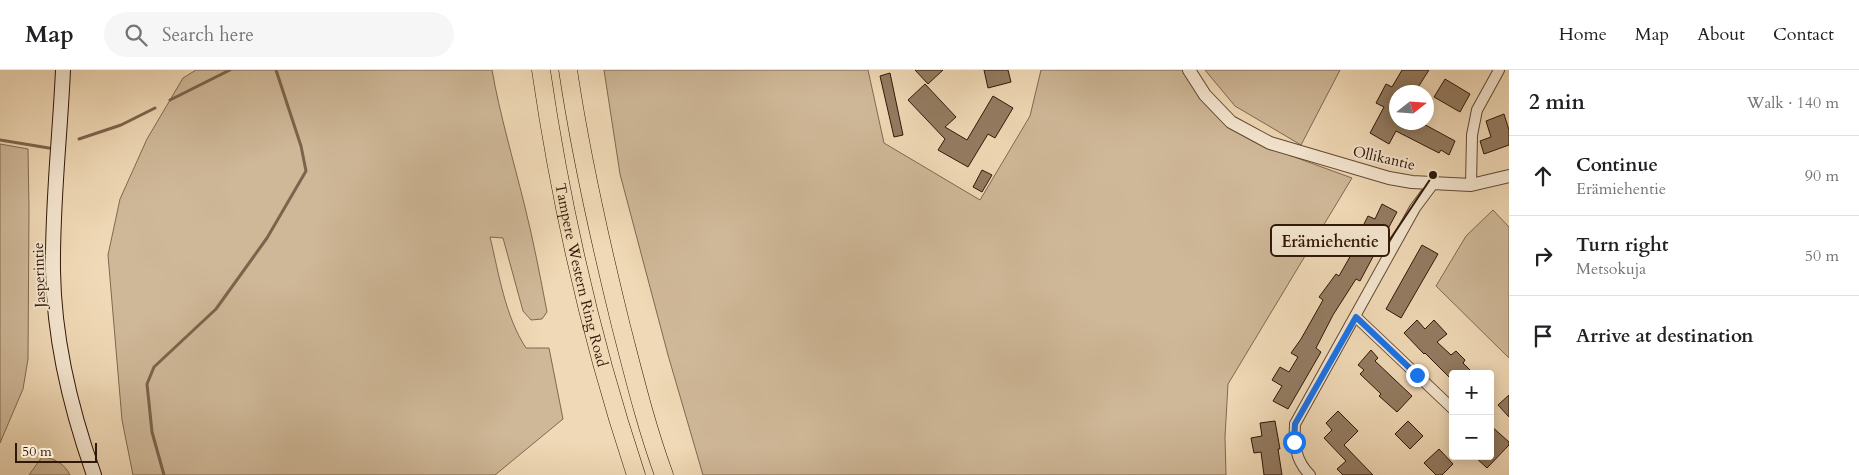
<!DOCTYPE html>
<meta charset="utf-8">
<style>
body{margin:0;font-family:Cardo,serif;background:#f6f6f6;color:#202124}
.controls{position:absolute;right:15px;bottom:15px;display:grid;overflow:hidden;border-radius:5px;box-shadow:0 2px 12px #0003}
.controls button{width:45px;height:45px;display:grid;place-items:center;padding:0;border:0;border-bottom:1px solid #e0e0e0;background:#fff;color:#202124;font:25px sans-serif}
.compass{position:absolute;left:1389px;top:15px;width:45px;height:45px;border-radius:50%;background:#fff;box-shadow:0 2px 12px #0003;rotate:73deg}
.scale{position:absolute;left:15px;bottom:12px;width:82px;box-sizing:border-box;padding-left:5px;border:2px solid #301707;border-top:0;font-size:14px;line-height:18px;white-space:nowrap;color:#301707;-webkit-text-stroke:4px #f5e6d0;paint-order:stroke}
.stop{position:absolute;width:15px;height:15px;margin:-11px;border:4px solid #1a73e8;border-radius:50%;background:#fff}
.stop.end{background:#1a73e8;border-color:#fff;box-shadow:0 1px 5px #0008}
.list{margin:0;padding:0;list-style:none}
h2{display:flex;justify-content:space-between;align-items:center;height:65px;margin:0;padding:0 20px;font-size:21px}
h2 small{font-size:16px;font-weight:400;color:#757577}
.list li{display:grid;grid-template-columns:32px 1fr auto;gap:15px;align-items:center;box-sizing:border-box;height:80px;padding:0 20px;border-top:1px solid #e0e0e0}
.list b{display:block;font-size:19px;white-space:nowrap}
.list p{margin:0;font-size:16px;white-space:nowrap;color:#757577}
.list em{font-size:16px;font-style:normal;color:#757577}
.icon{flex:none;width:28px;height:28px;fill:none;stroke:currentColor;stroke-width:2;stroke-linecap:round;stroke-linejoin:round}
.map{position:relative;flex:none;width:1509px;height:405px;overflow:hidden}
header{display:flex;align-items:center;gap:30px;box-sizing:border-box;height:70px;padding:0 25px;background:#fff;border-bottom:1px solid #e0e0e0}
header strong{font-size:24px}
nav{display:flex;gap:28px;margin-inline-start:auto;font-size:18px}
.search{width:350px;height:45px;background:#f6f6f6;display:flex;align-items:center;gap:12px;box-sizing:border-box;padding:0 18px;border-radius:28px;color:#757577;font-size:19px}
main{display:flex}
aside{flex:1;background:#fff}
.map>svg:first-child{display:block}
.green{fill:#cfb898;stroke:#806850}
.lines{fill:none;stroke-linecap:round;stroke-linejoin:round}
.stream{stroke:#7c644c;stroke-width:3}
.building{fill:#947c62;stroke:#301707}
.minor-casing{stroke:#604833;stroke-width:12}
.tertiary-casing{stroke:#604833;stroke-width:14}
.secondary-casing{stroke:#301707;stroke-width:16}
.motorway-casing{stroke:#301707;stroke-width:19}
.minor{stroke:#f5e6d0;stroke-width:10}
.tertiary{stroke:#f5e6d0;stroke-width:12}
.secondary{stroke:#f5e6d0;stroke-width:14}
.motorway{stroke:#f0d9b6;stroke-width:18}
.route{stroke:#1a73e8;stroke-width:6}
.labels{text-anchor:middle;stroke-width:4;stroke-linejoin:round;paint-order:stroke}
.street-label{font-size:15px;fill:#301707;stroke:#f5e6d0}
.leader{fill:none;stroke:#301707;stroke-width:2}
.callout-dot{fill:#301707;stroke:#f5e6d0;stroke-width:2}
.callout{fill:#f5e6d0;stroke:#301707;stroke-width:2}
.callout-label{font-size:16px;text-anchor:middle;font-weight:bold;fill:#301707}
</style>
<header>
<strong>Map</strong>
<div class="search"><svg class="icon" aria-label="search" viewBox="0 0 24 24"><circle cx="10" cy="10" r="6"/><path d="M15 15l6 6"/></svg>Search here</div>
<nav><a>Home</a><a>Map</a><a>About</a><a>Contact</a></nav>
</header>
<main>
<div class="map">
<svg width="1509" height="405" viewBox="0 0 1509 405">
<rect width="100%" height="100%" fill="#f0d9b6"/>
<filter id="stains"><feTurbulence type="fractalNoise" baseFrequency=".004" numOctaves="4"/><feColorMatrix values="0 0 0 0 .2 0 0 0 0 .09 0 0 0 0 .02 0 0 0 .5 -.17"/></filter>
<radialGradient id="worn" r=".72"><stop offset=".6" stop-color="#630" stop-opacity="0"/><stop offset="1" stop-color="#630" stop-opacity=".3"/></radialGradient>
<!-- green -->
<path class="green" d="M 196,0 L 492,0 C 500,45 513,89 524,133 C 533,169 540,205 547,242 L 542,249 L 531,250 L 523,241 L 503,168 L 490,167 C 499,204 505,246 526,278 L 549,278 L 563,349 L 495,405 L 133,405 L 122,350 L 108,185 L 120,129 L 147,69 L 183,8 Z
M 604,0 L 868,0 L 884,73 L 980,130 L 1030,46 L 1041,0 L 1183,0 L 1267,77 L 1352,108 L 1228,314 L 1225,367 L 1226,405 L 703,405 L 668,285 L 620,104 Z
M 1205,0 L 1340,0 L 1301,75 L 1235,36 Z
M 0,74 L 28,79 L 29,139 L 28,289 L 23,319 L 0,373 Z
M 1493,140 L 1509,157 L 1509,288 L 1436,216 L 1466,166 Z
M 42,387 C 54,388 65,394 70,405 L 29,405 Z"/>
<g class="lines">
<!-- stream -->
<path class="stream" d="M 170,30 L 230,0
M 79,69 L 121,55 L 155,38
M 0,70 L 49,78
M 164,405 L 152,362 L 147,314 L 154,297 L 216,239 L 267,168 L 306,101 L 301,76 L 276,0"/>
</g>
<!-- building -->
<path class="building" d="M 915,0 L 943,0 L 928,14 Z
M 984,0 L 1008,0 L 1011,12 L 988,18 Z
M 1402,0 L 1429,0 L 1415,22 L 1396,22 L 1396,32 L 1390,44 L 1396,47 L 1396,52 L 1420,52 L 1455,71 L 1449,85 L 1441,80 L 1439,83 L 1396,61 L 1389,74 L 1370,63 L 1384,37 L 1376,33 L 1386,14 L 1392,17 Z
M 890,3 L 903,65 L 894,67 L 880,6 Z
M 1445,9 L 1470,24 L 1460,42 L 1434,27 Z
M 925,14 L 956,47 L 945,57 L 967,70 L 993,26 L 1013,38 L 995,68 L 988,64 L 968,97 L 938,80 L 945,69 L 908,30 Z
M 1504,44 L 1509,60 L 1509,75 L 1484,84 L 1480,71 L 1491,67 L 1486,51 Z
M 982,100 L 992,105 L 982,122 L 973,117 Z
M 1382,134 L 1397,142 L 1360,211 L 1356,209 L 1333,245 L 1316,278 L 1321,282 L 1288,339 L 1273,331 L 1282,316 L 1272,310 L 1280,297 L 1289,302 L 1298,287 L 1291,283 L 1301,269 L 1323,230 L 1319,227 L 1336,204 L 1339,206 L 1364,162 L 1361,160 L 1368,146 L 1375,149 Z
M 1422,175 L 1438,184 L 1401,248 L 1386,239 Z
M 1417,250 L 1425,259 L 1434,250 L 1447,264 L 1437,272 L 1451,285 L 1456,281 L 1465,290 L 1463,293 L 1474,304 L 1453,304 L 1453,311 L 1425,283 L 1424,284 L 1404,263 Z
M 1371,280 L 1378,288 L 1375,291 L 1412,326 L 1397,342 L 1379,326 L 1381,324 L 1360,304 L 1364,300 L 1358,295 Z
M 1509,325 L 1509,347 L 1498,335 Z
M 1338,341 L 1358,361 L 1344,375 L 1373,405 L 1343,405 L 1337,399 L 1346,391 L 1324,368 L 1332,360 L 1326,353 Z
M 1275,351 L 1280,379 L 1278,379 L 1282,405 L 1264,405 L 1261,382 L 1254,383 L 1251,368 L 1262,366 L 1260,353 Z
M 1408,351 L 1423,366 L 1410,379 L 1395,364 Z
M 1490,355 L 1509,372 L 1509,375 L 1487,398 L 1474,386 L 1490,386 Z
M 1439,379 L 1453,394 L 1442,405 L 1436,405 L 1424,393 Z"/>
<g class="lines">
<!-- minor casing -->
<g class="minor-casing">
<path id="minor" d="M 1471,115 L 1472,65 L 1477,40 L 1499,0
M 1356,247 L 1453,339
M 1310,405 C 1295,390 1294,374 1295,354 L 1415,138 L 1433,114"/>
</g>
<!-- tertiary casing -->
<g class="tertiary-casing">
<path id="tertiary" d="M 1189,0 L 1205,25 L 1231,52 L 1270,73 L 1389,108 L 1412,112 L 1471,115 L 1509,106"/>
</g>
<!-- secondary casing -->
<g class="secondary-casing">
<path id="secondary" d="M 63,0 C 60,67 52,134 53,201 C 54,270 71,340 94,405"/>
</g>
<!-- motorway casing -->
<g class="motorway-casing">
<g id="motorway">
<path id="s1" d="M 541,0 C 561,137 592,273 636,405"/>
<path d="M 568,0 C 581,87 600,171 621,256 C 634,306 646,356 664,405"/>
</g>
</g>
<!-- minor -->
<use href="#minor" class="minor"/>
<!-- tertiary -->
<use href="#tertiary" class="tertiary"/>
<!-- secondary -->
<use href="#secondary" class="secondary"/>
<!-- motorway -->
<use href="#motorway" class="motorway"/>
</g>
<g class="lines">
<!-- route -->
<path class="route" d="M 1294,372 L 1295,354 L 1356,247 L 1417,305"/>
</g>
<g class="labels">
<!-- street labels -->
<g class="street-label">
<text transform="translate(1384 88) rotate(13)" y="5">Ollikantie</text>
<text dy="5" stroke="none"><textPath href="#s1" startOffset="209">Tampere Western Ring Road</textPath></text>
<text transform="translate(39 205) rotate(-92)" y="5">Jasperintie</text>
</g>
</g>
<!-- callouts -->
<path class="leader" d="M1433 105L1389 171"/>
<circle class="callout-dot" cx="1433" cy="105" r="5"/>
<rect class="callout" x="1271" y="155" width="118" height="31" rx="5"/>
<g class="callout-label">
<text x="1330" y="177">Erämiehentie</text>
</g>
<rect width="100%" height="100%" filter="url(#stains)"/>
<rect width="100%" height="100%" fill="url(#worn)"/>
</svg>
<div class="controls">
<button>+</button>
<button>−</button>
</div>
<svg class="compass" viewBox="-18 -18 36 36"><path d="M0-13l5 13h-10z" fill="#e53935"/><path d="M0 13l5-13h-10z" fill="#757577"/></svg>
<div class="scale">50 m</div>
<div class="stop" style="left:1294px;top:372px"></div>
<div class="stop end" style="left:1417px;top:305px"></div>
</div>
<aside>
<h2>2 min<small>Walk · 140 m</small></h2>
<ul class="list">
<li><svg class="icon" aria-label="ahead" viewBox="0 0 24 24"><path d="M12 20V5M6 11l6-6 6 6"/></svg><div><b>Continue</b><p>Erämiehentie</p></div><em>90 m</em></li>
<li><svg class="icon" aria-label="right" viewBox="0 0 24 24"><path d="M7 20v-9h11M14 6l5 5-5 5"/></svg><div><b>Turn right</b><p>Metsokuja</p></div><em>50 m</em></li>
<li><svg class="icon" aria-label="arrive" viewBox="0 0 24 24"><path d="M6 21V4h12l-3 4 3 4H6"/></svg><div><b>Arrive at destination</b></div></li>
</ul>
</aside>
</main>
